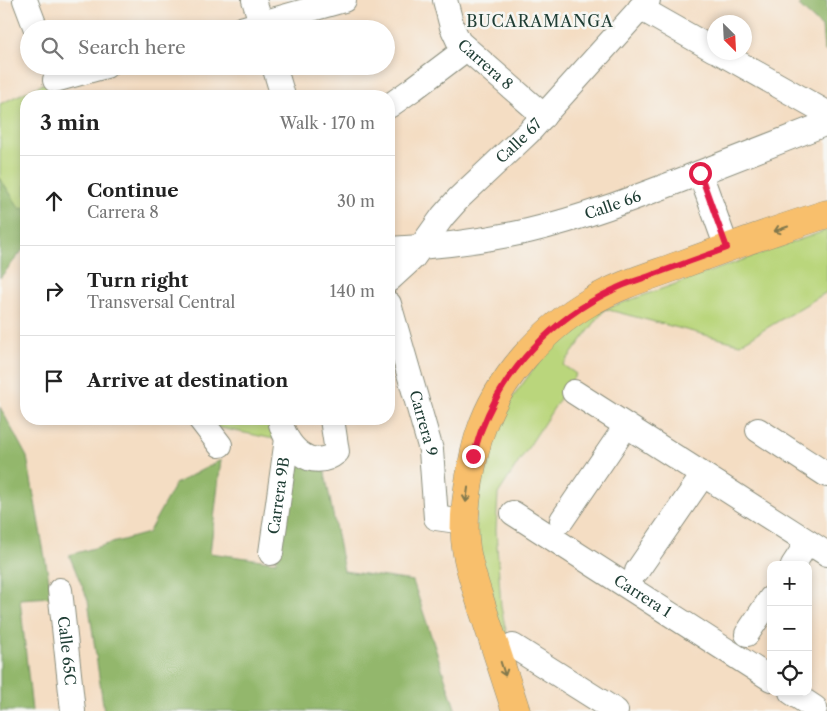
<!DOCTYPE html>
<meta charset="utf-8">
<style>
body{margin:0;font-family:"Libre Caslon Text",serif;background:#f2f2f2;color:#222}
.controls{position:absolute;right:15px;bottom:15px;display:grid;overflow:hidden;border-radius:10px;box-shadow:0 2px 8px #0003}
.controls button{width:45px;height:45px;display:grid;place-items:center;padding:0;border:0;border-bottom:1px solid #e0e0e0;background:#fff;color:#222;font:25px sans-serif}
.compass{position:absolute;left:707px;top:15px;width:45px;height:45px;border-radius:50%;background:#fff;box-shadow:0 2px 8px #0003;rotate:156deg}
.stop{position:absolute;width:15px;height:15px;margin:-11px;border:4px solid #e11d48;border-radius:50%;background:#fff}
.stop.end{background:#e11d48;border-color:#fff;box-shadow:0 1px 5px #0008}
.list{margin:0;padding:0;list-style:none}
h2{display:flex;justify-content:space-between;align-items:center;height:65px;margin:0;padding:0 20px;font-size:21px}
h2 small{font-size:16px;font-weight:400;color:#767676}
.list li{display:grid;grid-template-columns:32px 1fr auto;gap:15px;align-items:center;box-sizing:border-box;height:90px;padding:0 20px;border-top:1px solid #e0e0e0}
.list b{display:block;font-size:19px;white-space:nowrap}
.list p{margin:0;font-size:16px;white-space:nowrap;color:#767676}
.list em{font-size:16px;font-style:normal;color:#767676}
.icon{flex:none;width:28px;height:28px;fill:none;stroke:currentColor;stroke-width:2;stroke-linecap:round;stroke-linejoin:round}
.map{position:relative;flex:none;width:827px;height:711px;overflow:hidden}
.search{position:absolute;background:#fff;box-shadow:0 2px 8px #0003;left:20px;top:20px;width:375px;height:55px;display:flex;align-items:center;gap:12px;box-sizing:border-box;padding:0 18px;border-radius:28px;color:#767676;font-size:19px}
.panel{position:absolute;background:#fff;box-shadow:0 2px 8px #0003;left:20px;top:90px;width:375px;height:335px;border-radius:20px}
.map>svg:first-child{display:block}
.green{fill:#bad67c;stroke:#6c8a58}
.forest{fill:#93b76c;stroke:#597a50}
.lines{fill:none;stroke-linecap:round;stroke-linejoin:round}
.minor-casing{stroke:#8a8d7c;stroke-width:26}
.major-casing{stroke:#8a8d7c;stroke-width:29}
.minor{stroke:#fff;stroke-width:24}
.major{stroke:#f8bf6c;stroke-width:28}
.oneway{stroke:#81784d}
.route{stroke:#e11d48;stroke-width:6}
.labels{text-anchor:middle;stroke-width:5;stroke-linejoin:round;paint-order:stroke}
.street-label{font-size:15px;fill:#1f3d34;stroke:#f6f6f2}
.neighbourhood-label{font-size:16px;letter-spacing:1px;fill:#1f3d34;stroke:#f6f6f2}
</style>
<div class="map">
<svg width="827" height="711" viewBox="0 0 827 711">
<rect width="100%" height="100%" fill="#f6f6f2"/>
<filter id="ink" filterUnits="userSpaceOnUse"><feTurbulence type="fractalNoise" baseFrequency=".02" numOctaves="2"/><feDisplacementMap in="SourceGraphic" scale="10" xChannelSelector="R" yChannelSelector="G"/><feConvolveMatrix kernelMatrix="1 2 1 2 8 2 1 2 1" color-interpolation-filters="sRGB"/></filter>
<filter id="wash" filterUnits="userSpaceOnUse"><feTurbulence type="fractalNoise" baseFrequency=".0096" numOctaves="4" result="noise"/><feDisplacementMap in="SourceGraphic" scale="20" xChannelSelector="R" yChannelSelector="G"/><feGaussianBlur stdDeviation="1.12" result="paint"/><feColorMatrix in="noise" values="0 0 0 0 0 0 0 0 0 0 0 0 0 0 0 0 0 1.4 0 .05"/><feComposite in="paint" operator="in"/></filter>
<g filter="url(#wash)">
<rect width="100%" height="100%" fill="#f4ddc3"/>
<!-- green -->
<path class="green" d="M 47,82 L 52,96 L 26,96 L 26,207 L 20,209 L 0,178 L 0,104 Z
M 827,230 L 827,292 L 740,344 L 605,309 L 563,365 L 576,374 L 498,494 L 496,530 L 501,607 L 520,696 L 493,612 L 475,534 L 478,487 L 490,447 L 508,404 L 545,353 L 575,325 L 605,309 Z
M 209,419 L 273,419 L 274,439 L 216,427 Z"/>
<!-- forest -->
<path class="forest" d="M 803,0 L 827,0 L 827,52 L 824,50 L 822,27 L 799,6 Z
M 0,178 L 20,209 L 26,207 L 26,246 L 0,278 Z
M 0,407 L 27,457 L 52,597 L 20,599 L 32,711 L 0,711 Z
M 221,460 L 210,553 L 276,562 L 289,461 L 324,468 L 344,571 L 413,581 L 456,711 L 104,711 L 88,600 L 69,555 L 148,533 L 175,484 Z"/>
</g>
<g filter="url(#ink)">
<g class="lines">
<!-- minor casing -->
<g class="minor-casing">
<g id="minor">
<path d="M 25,0 L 36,29"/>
<path d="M 254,0 L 263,29"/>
<path id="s1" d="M 445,0 L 452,27 L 459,42 L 544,116"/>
<path d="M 640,8 L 714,50"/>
<path d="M 241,29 L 344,0"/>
<path d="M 719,52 L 827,113"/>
<path d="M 274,66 L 283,96"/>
<path d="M 55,80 L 106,66"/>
<path d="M 389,106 L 413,89 L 466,49"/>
<path d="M 700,173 L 727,248"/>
<path id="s2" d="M 389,249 C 435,247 482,241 528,231 C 583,218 637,197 689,177 C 735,159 781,141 827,123"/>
<path id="s3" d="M 389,280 L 413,258 L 443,216 L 459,198 L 529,132 L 648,0"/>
<path id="s4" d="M 389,304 L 431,450 L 436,518 L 464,522"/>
<path d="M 574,392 L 827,554"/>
<path d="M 200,419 L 220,445"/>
<path d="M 280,419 C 284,445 311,474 337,452 L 332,419"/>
<path d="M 758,430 L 827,475"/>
<path id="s5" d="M 513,513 L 771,679"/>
<path d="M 562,520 L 626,426"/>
<path id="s6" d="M 271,553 L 287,439"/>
<path d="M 793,565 L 808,542"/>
<path d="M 637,571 L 703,475"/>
<path id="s7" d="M 60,590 L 73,711"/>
<path d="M 747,634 L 771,598"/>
<path d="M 513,646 L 616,711"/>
<path d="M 791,692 L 815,708"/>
</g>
</g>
<!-- major casing -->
<g class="major-casing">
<path id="major" d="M 516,711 C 505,677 494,644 483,610 C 477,590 469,570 466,548 C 463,528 465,508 468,488 C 471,469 474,451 480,433 C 497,380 543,329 590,302 C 618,285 650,276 680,265 C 729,247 778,229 827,214"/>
</g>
<!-- minor -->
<use href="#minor" class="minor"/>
<!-- major -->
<use href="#major" class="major"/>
</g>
<!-- one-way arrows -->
<defs><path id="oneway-shaft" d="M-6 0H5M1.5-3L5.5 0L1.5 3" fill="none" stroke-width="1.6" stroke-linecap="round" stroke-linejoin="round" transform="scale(1.25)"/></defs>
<g class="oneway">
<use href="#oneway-shaft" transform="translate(781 229) rotate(161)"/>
<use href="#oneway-shaft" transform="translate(467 495) rotate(98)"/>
<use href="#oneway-shaft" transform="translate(503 669) rotate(72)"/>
</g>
</g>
<g class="lines" filter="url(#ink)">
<!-- route -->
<path class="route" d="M 473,456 C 476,448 478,439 481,431 C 504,369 554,318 613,290 C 625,283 639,280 652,275 C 677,266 702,257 727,248 L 700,173"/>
</g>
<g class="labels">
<!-- street labels -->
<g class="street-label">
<text dy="5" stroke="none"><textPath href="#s1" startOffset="79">Carrera 8</textPath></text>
<text dy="5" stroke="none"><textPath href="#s3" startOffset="191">Calle 67</textPath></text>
<text dy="5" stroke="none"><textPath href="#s2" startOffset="229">Calle 66</textPath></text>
<text dy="5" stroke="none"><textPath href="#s4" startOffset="124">Carrera 9</textPath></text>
<text dy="5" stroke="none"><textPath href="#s6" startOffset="58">Carrera 9B</textPath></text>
<text dy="5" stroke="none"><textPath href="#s5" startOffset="154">Carrera 1</textPath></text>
<text dy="5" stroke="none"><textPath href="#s7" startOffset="61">Calle 65C</textPath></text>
</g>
<!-- neighbourhood labels -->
<g class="neighbourhood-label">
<text x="540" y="27">BUCARAMANGA</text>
</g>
</g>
</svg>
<div class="controls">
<button>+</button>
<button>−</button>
<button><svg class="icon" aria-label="locate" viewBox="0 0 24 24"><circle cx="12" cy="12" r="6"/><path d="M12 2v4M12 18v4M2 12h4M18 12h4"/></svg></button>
</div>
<svg class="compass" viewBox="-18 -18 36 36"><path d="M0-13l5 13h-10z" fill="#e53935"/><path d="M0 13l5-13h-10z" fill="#767676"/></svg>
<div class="stop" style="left:700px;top:173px"></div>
<div class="stop end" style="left:473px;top:456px"></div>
<div class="search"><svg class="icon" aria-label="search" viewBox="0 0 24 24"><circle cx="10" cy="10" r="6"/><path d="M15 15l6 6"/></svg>Search here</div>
<section class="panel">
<h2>3 min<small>Walk · 170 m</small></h2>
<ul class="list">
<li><svg class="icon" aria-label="ahead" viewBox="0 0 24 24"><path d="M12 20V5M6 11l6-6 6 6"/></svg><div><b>Continue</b><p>Carrera 8</p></div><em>30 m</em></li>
<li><svg class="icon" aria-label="right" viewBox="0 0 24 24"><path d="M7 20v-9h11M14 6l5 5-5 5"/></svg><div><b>Turn right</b><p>Transversal Central</p></div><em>140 m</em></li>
<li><svg class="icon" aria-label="arrive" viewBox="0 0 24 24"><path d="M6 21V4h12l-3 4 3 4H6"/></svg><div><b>Arrive at destination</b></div></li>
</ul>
</section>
</div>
